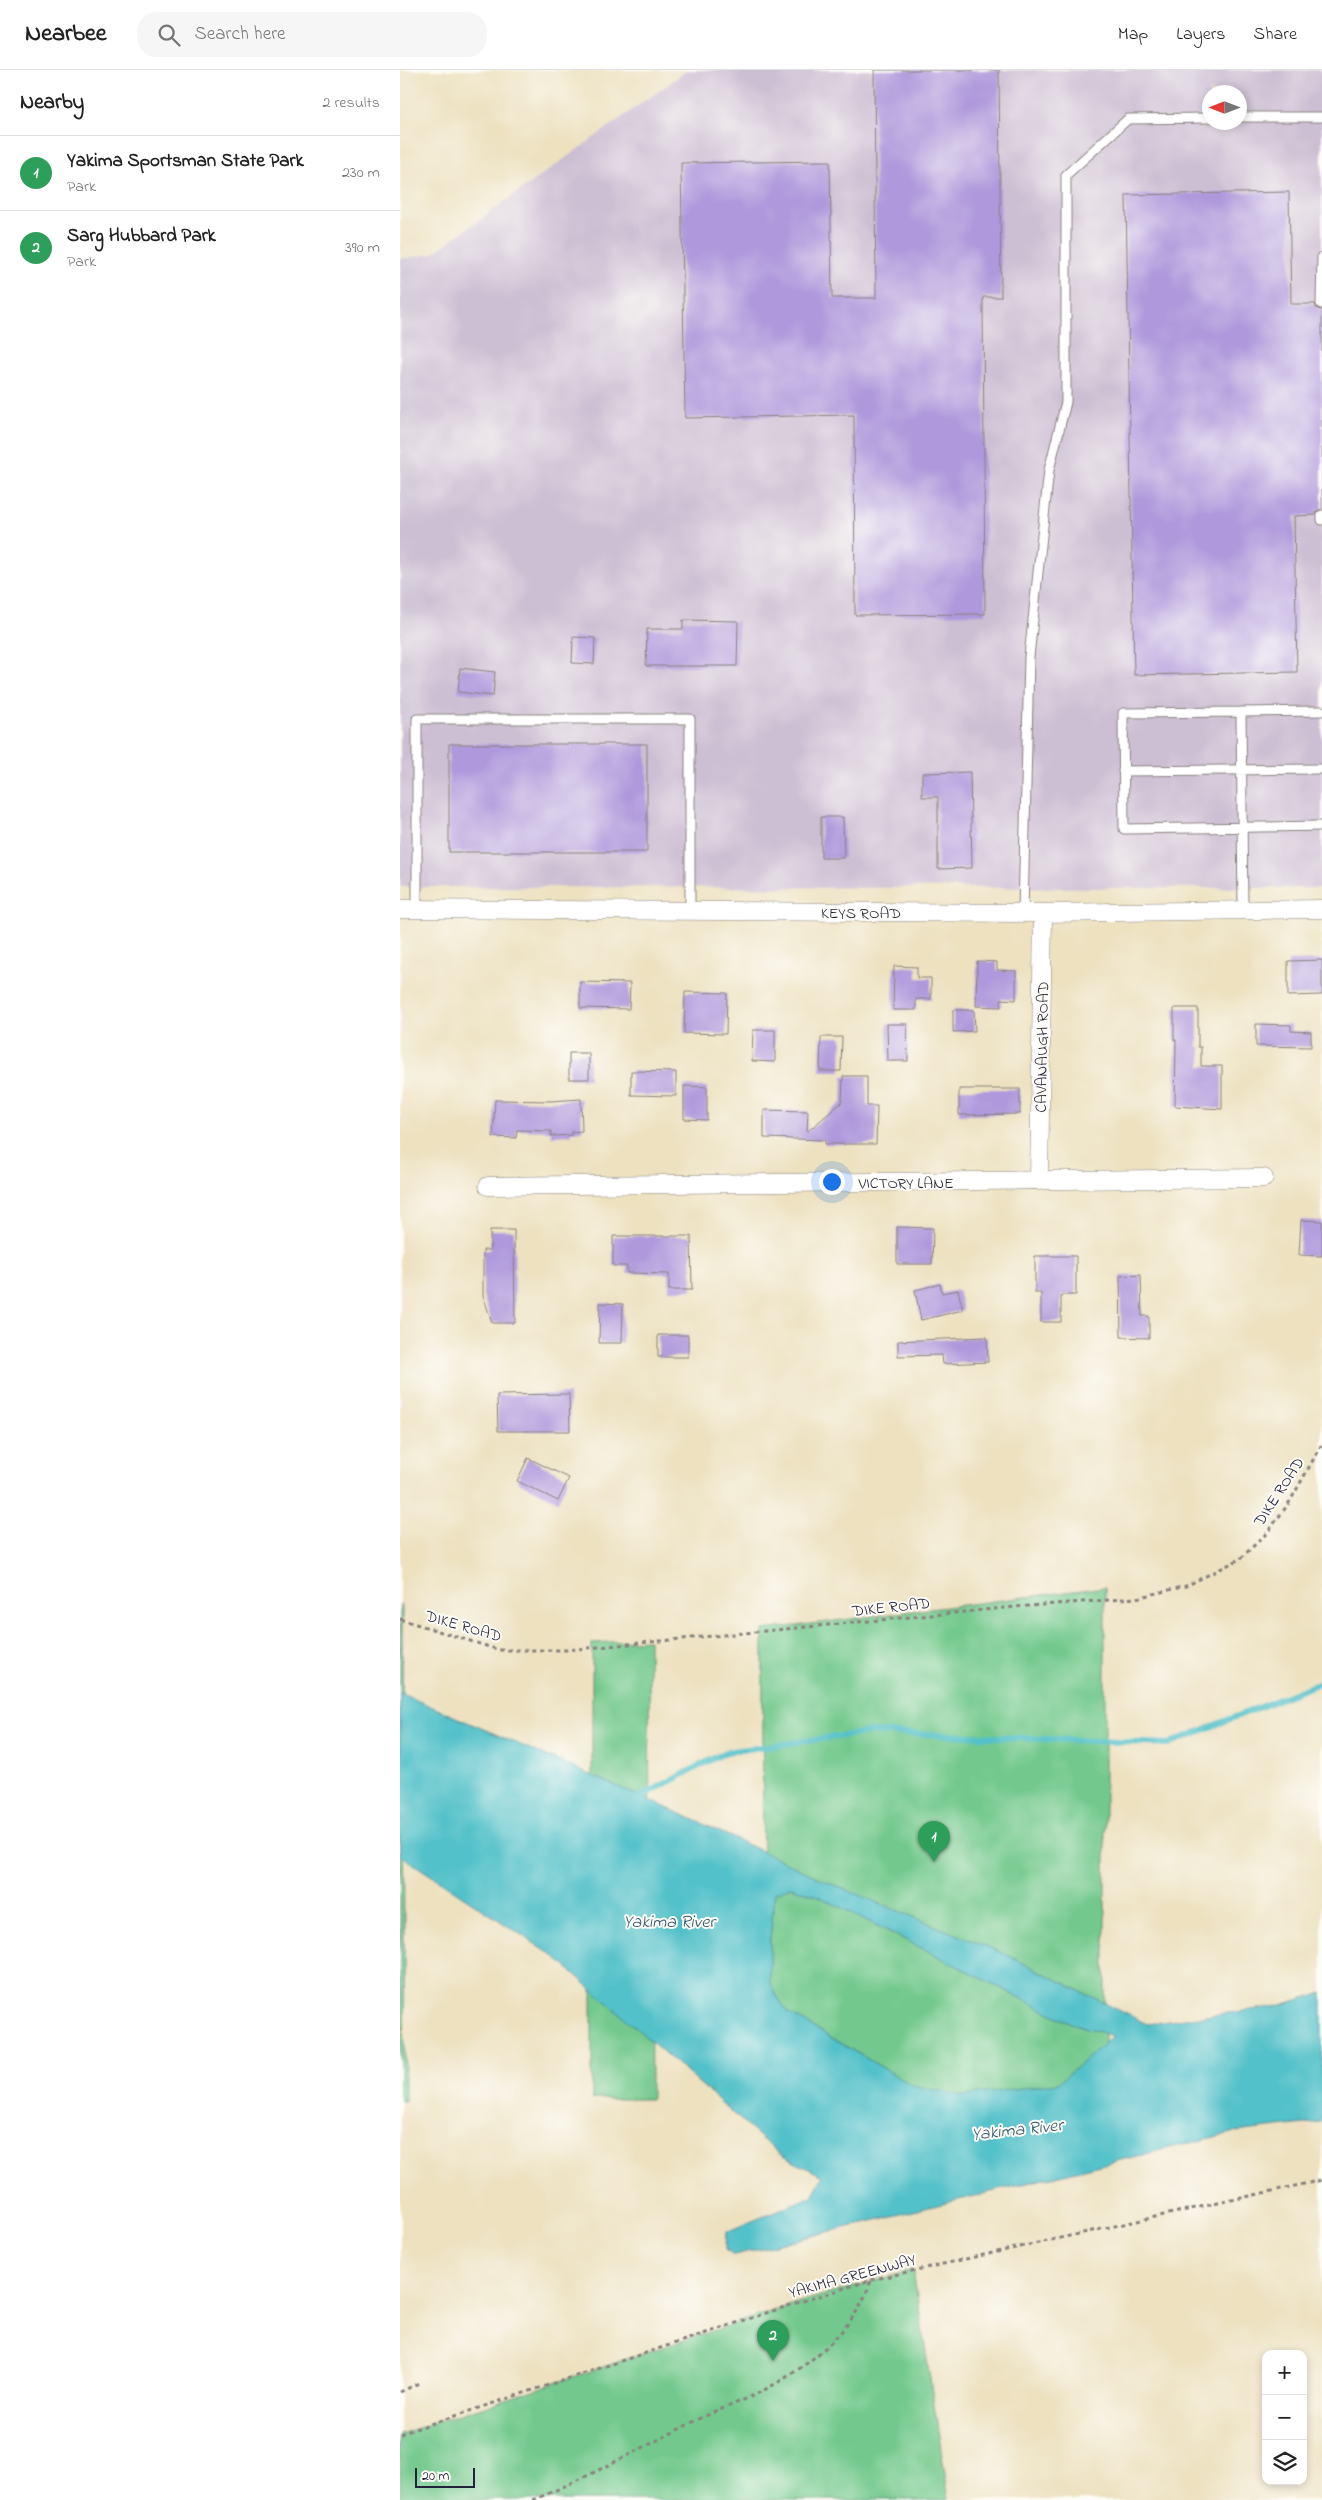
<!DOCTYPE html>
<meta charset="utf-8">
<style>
body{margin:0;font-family:"Indie Flower",sans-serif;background:#f6f6f6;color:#222}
.controls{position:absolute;right:15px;bottom:15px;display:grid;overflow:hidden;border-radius:10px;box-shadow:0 2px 8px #0003}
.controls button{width:45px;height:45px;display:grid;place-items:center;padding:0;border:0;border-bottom:1px solid #e0e0e0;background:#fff;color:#222;font:25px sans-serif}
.compass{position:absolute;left:802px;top:15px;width:45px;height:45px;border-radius:50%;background:#fff;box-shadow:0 2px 8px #0003;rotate:270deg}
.scale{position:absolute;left:15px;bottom:12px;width:60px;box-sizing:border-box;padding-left:5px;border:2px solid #22223b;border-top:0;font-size:14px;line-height:18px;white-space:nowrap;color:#22223b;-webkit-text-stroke:4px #fdfcf7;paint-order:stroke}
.you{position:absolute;left:431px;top:1111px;width:18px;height:18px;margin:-12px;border:4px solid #fff;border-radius:50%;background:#1a73e8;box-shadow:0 0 0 8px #1a73e833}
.badge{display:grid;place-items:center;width:32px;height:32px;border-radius:50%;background:#db2777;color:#fff;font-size:16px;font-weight:700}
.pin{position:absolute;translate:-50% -41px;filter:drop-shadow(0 1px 2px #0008)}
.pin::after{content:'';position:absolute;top:26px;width:18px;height:15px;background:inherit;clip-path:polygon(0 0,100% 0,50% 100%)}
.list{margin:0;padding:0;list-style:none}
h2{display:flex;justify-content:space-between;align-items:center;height:65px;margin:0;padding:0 20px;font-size:21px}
h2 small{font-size:16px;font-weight:400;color:#767676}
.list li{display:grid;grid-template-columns:32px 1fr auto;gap:15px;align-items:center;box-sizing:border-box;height:75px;padding:0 20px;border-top:1px solid #e0e0e0}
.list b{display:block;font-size:19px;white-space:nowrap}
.list p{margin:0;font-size:16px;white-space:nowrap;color:#767676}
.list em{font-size:16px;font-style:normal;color:#767676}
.icon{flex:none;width:28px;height:28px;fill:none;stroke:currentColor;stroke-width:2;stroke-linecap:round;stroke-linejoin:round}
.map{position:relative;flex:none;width:922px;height:2430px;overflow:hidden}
header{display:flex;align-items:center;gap:30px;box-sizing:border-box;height:70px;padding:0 25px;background:#fff;border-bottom:1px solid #e0e0e0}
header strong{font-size:24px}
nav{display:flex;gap:28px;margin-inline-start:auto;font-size:18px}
.search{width:350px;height:45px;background:#f6f6f6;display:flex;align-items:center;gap:12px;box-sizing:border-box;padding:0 18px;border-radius:20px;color:#767676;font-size:19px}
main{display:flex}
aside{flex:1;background:#fff}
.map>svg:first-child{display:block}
.industrial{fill:#ccbed3;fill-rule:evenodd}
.green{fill:#73c98d;stroke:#4a7664}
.water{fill:#53c1c9;stroke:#3a7282;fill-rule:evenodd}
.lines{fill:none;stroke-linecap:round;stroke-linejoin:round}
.stream{stroke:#53c1c9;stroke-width:6}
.building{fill:#af98dc}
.service-casing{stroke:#88827e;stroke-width:11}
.minor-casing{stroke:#88827e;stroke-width:19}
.path{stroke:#88827e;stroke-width:3;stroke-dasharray:4 4;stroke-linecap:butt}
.service{stroke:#fff;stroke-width:9}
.minor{stroke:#fff;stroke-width:18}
.labels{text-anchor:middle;stroke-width:4;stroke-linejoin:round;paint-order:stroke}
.street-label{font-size:16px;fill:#22223b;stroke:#fdfcf7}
.water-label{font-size:18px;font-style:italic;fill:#335a6d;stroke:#fdfcf7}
</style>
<header>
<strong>Nearbee</strong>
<div class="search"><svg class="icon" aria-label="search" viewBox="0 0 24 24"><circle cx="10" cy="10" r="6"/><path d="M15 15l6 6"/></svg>Search here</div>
<nav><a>Map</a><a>Layers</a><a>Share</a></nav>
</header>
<main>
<aside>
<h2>Nearby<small>2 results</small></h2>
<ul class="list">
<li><span class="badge" style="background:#2e9e5b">1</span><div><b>Yakima Sportsman State Park</b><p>Park</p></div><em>230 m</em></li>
<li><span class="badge" style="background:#2e9e5b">2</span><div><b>Sarg Hubbard Park</b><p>Park</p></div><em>390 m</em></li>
</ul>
</aside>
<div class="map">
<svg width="922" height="2430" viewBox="0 0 922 2430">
<rect width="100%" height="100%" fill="#fdfcf7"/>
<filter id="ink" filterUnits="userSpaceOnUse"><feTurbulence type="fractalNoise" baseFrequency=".02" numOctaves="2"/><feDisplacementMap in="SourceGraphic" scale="10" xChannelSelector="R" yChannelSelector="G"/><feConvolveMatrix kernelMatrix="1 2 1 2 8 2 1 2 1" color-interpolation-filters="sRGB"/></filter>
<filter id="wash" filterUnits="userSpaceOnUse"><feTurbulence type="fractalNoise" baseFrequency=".0096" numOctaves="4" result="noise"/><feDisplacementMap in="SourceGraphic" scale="20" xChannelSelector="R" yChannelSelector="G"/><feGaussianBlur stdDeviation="1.12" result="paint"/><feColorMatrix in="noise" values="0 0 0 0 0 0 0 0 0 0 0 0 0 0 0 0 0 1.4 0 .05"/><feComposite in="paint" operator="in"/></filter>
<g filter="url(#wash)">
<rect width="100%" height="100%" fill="#ede1c0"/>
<!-- industrial -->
<path class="industrial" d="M 288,0 L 922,0 L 922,818 L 0,817 L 0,189 L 32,184 ZM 809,22 L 839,22 L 839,52 L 809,52 Z"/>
<!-- green -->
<path class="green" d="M 705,1517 L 705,2025 L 362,2028 L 363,1560 Z
M 0,1535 L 2,1536 L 5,2031 L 0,2031 Z
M 249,1570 L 251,2029 L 192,2029 L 192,1573 Z
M 513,2200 L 549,2430 L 0,2430 L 0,2364 L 400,2232 Z"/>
<!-- water -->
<path class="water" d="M 0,1623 L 288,1747 L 434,1815 L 605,1884 L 747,1954 L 873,1937 L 922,1923 L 922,2052 L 835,2062 L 334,2185 L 325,2179 L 326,2162 L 412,2126 L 423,2106 L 382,2086 L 155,1887 L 0,1785 ZM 391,1817 L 420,1827 L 668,1952 L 713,1966 L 658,2013 L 564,2026 L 512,2015 L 387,1942 L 370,1914 L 370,1869 L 375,1823 Z"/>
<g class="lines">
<!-- stream -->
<path class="stream" d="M 234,1730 L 326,1682 L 471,1662 L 768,1674 L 922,1612"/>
</g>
<g id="blocks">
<!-- building -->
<path class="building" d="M 474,0 L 599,0 L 601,227 L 583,227 L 585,544 L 455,545 L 454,345 L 285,348 L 281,93 L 430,91 L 432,228 L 476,228 Z
M 889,122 L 891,234 L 915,234 L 917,239 L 922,240 L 922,439 L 917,441 L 916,445 L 894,446 L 897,602 L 734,605 L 726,125 Z
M 283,550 L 338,551 L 337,596 L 246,596 L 247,559 L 283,559 Z
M 173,567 L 195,568 L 194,594 L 172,593 Z
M 60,598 L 95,602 L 93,626 L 58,622 Z
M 49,674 L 247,674 L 247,782 L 49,782 Z
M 570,702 L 572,798 L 538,799 L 538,727 L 522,727 L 522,703 Z
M 421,747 L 443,747 L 444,788 L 421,788 Z
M 922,890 L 922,925 L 888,926 L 888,891 Z
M 577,891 L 597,892 L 597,900 L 616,901 L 616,930 L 601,929 L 601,937 L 576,936 Z
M 494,896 L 517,897 L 517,908 L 531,908 L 531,929 L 516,929 L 516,940 L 493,940 Z
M 180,912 L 230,913 L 229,939 L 180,938 Z
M 285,922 L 327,923 L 326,964 L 284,963 Z
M 774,938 L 798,938 L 798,977 L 801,977 L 801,996 L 822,996 L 822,1039 L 775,1036 L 776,970 L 774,970 Z
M 553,940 L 574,940 L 575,961 L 553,962 Z
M 487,954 L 507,954 L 508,991 L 488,991 Z
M 856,954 L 891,955 L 891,961 L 911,962 L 911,977 L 856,976 Z
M 353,960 L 375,960 L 375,992 L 352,991 Z
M 421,967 L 442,967 L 441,1001 L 420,1001 Z
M 169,983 L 189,983 L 189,1009 L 169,1009 Z
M 231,1001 L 276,1002 L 276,1026 L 231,1025 Z
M 443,1006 L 467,1006 L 467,1036 L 477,1036 L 476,1074 L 425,1074 L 425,1070 L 364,1068 L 364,1040 L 408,1041 L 407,1062 L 442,1032 Z
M 284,1016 L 307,1017 L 307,1050 L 284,1049 Z
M 559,1019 L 620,1019 L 620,1044 L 559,1045 Z
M 181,1029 L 182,1061 L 171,1062 L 171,1065 L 151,1066 L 151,1061 L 117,1060 L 116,1068 L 93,1067 L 95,1030 L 150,1031 Z
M 901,1150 L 922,1151 L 922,1186 L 899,1185 Z
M 497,1157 L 533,1158 L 532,1194 L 497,1194 Z
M 90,1160 L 114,1160 L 115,1253 L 92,1253 L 83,1225 L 83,1180 L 90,1180 Z
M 213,1166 L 291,1166 L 292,1220 L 269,1220 L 269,1204 L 227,1203 L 227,1196 L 213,1196 Z
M 635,1186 L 676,1186 L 676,1225 L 661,1225 L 661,1252 L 641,1252 L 641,1223 L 635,1223 Z
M 741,1205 L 742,1246 L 749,1246 L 749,1268 L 721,1267 L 720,1206 Z
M 540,1214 L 542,1223 L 558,1220 L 563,1240 L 521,1250 L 515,1220 Z
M 200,1233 L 223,1234 L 222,1273 L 199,1273 Z
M 258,1265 L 288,1265 L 288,1287 L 258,1287 Z
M 587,1267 L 588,1292 L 543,1294 L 542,1285 L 498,1286 L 498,1271 Z
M 169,1324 L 170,1361 L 98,1361 L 97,1325 Z
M 128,1388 L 169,1408 L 158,1431 L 117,1411 Z"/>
</g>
</g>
<g filter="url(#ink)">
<use href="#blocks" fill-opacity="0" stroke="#88827e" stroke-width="1"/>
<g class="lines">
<!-- service casing -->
<g class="service-casing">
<path id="service" d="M 839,47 L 922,47
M 921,234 L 922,187
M 922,445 L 922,450
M 841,642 L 922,641
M 723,701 L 922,699
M 17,839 L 17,649 L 290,649 L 290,841
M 843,840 L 841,642 L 723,643 L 724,759 L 922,756
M 623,843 L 629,587 L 649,400 L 666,332 L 666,105 L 728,49 L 809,48"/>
</g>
<!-- minor casing -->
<g class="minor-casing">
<path id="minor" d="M 0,839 L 643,843 L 922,839
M 639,1111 L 643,843
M 88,1116 L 864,1108"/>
</g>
<!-- path -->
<path class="path" d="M 0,1549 L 99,1580 L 167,1580 L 615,1537 L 736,1528 L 786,1516 L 840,1489 L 867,1463 L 889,1433 L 922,1374
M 0,2322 L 21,2312
M 0,2364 L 400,2232 L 471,2210 L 922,2110
M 133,2430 C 188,2407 240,2379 293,2352 C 316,2340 340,2333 362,2321 C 407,2298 456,2260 471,2210"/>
<!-- service -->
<use href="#service" class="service"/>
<!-- minor -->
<use href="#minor" class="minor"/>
</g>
</g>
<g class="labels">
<!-- street labels -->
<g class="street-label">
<text x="461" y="848">KEYS ROAD</text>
<text transform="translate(641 977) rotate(-89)" y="6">CAVANAUGH ROAD</text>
<text x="506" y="1118">VICTORY LANE</text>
<text transform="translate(878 1421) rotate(-57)" y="6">DIKE ROAD</text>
<text transform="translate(491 1536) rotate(-6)" y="6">DIKE ROAD</text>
<text transform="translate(64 1555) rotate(16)" y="6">DIKE ROAD</text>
<text transform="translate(452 2205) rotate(-15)" y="6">YAKIMA GREENWAY</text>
</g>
<!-- water labels -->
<g class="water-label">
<text x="269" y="1857">Yakima River</text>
<text transform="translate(617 2059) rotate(-6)" y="6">Yakima River</text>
</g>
</g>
</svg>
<div class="controls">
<button>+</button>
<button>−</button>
<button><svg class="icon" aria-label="layers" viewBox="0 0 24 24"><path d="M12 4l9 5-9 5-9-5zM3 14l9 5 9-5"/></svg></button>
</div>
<svg class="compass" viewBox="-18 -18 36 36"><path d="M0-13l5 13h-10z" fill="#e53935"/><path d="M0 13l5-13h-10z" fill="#767676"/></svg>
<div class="scale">20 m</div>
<div class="you"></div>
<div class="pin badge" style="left:534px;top:1792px;background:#2e9e5b">1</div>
<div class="pin badge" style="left:373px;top:2291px;background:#2e9e5b">2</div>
</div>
</main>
